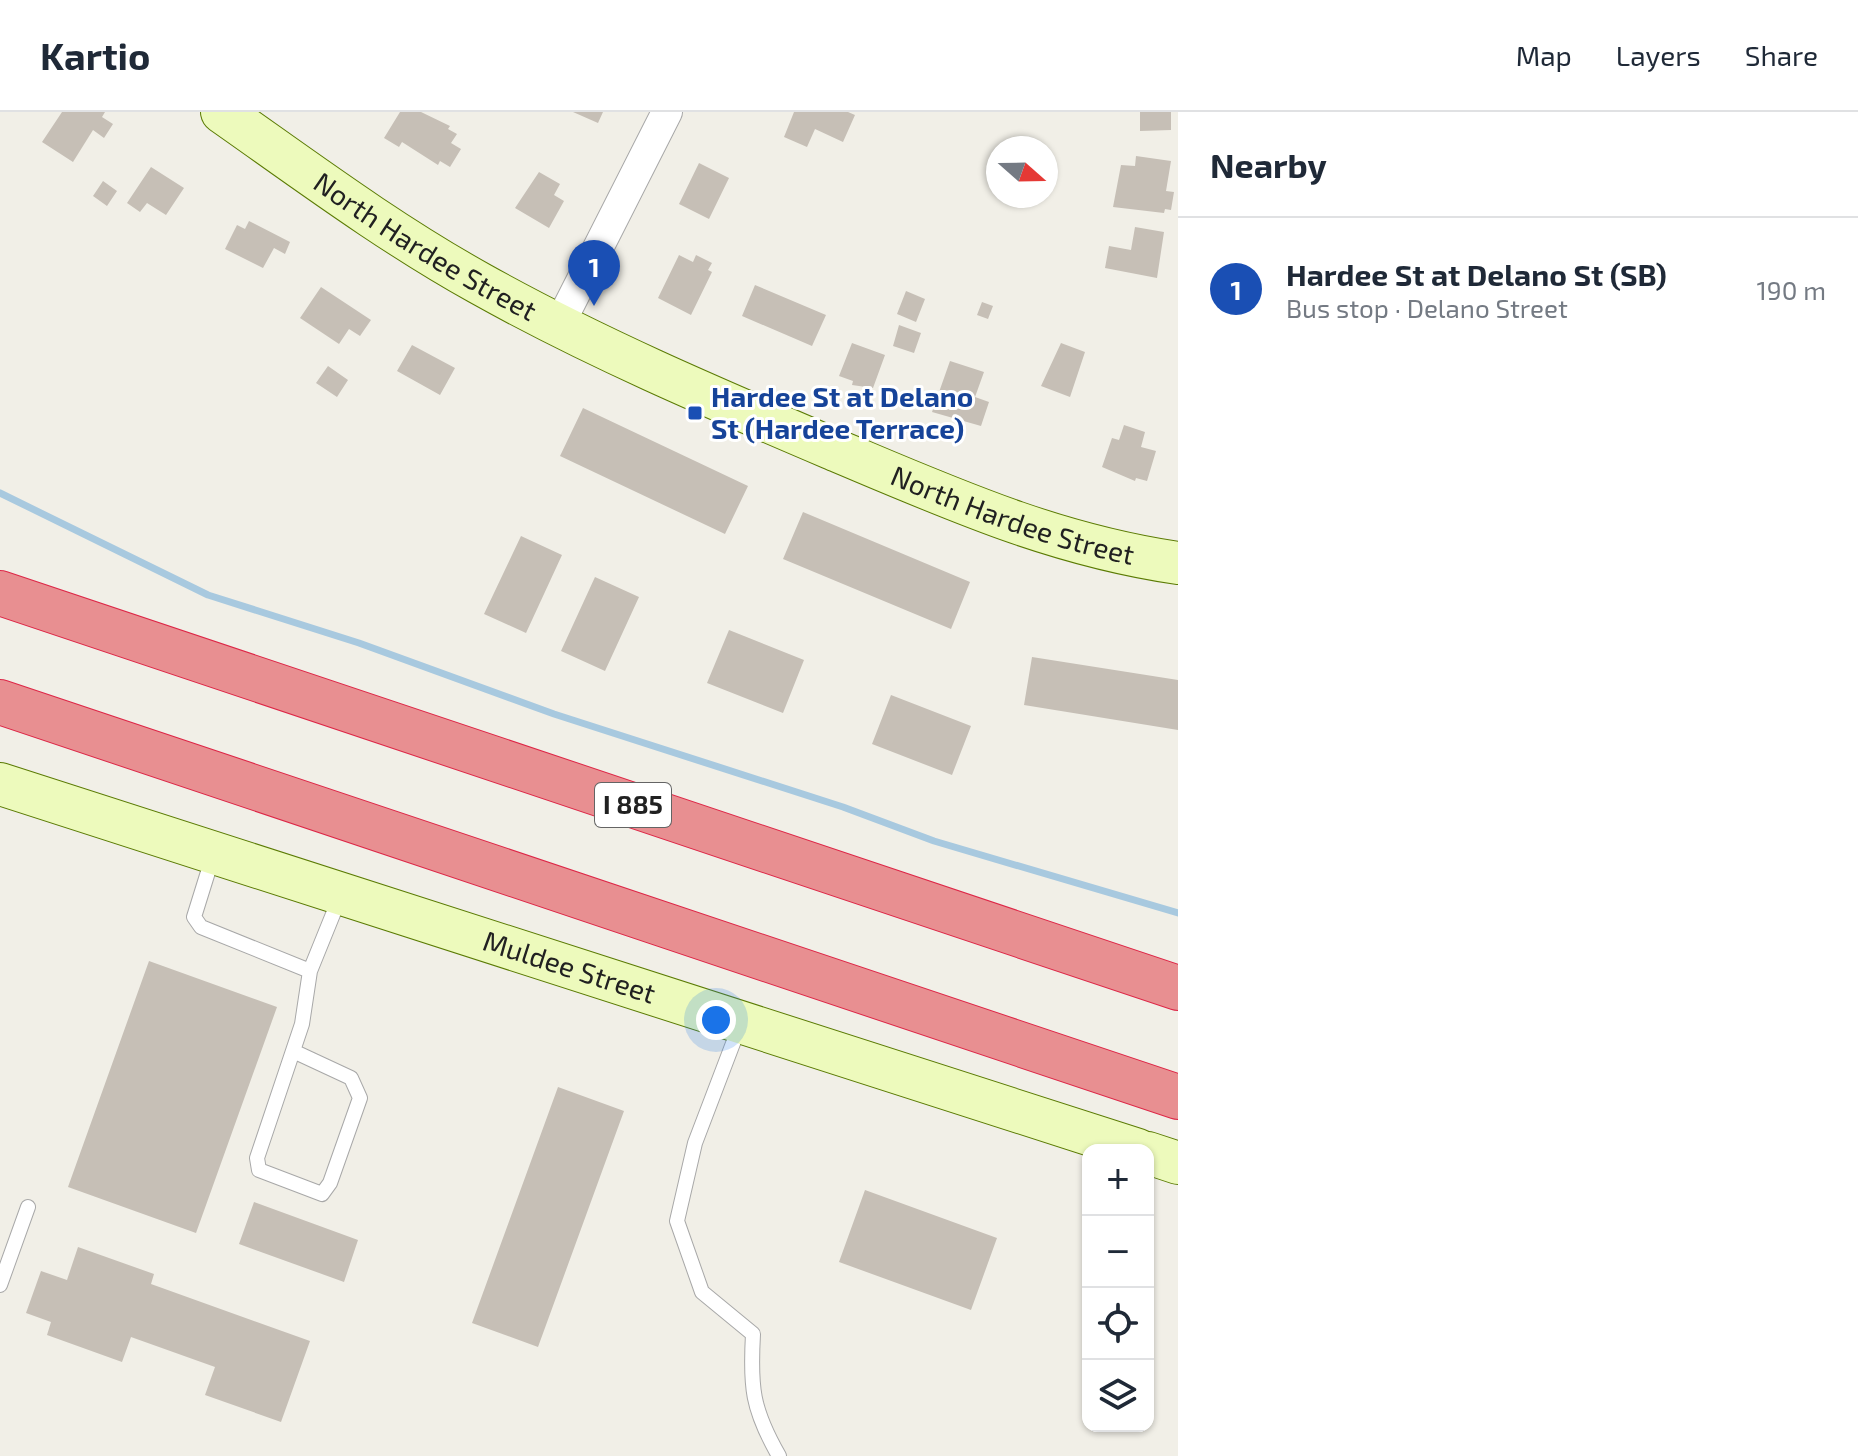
<!DOCTYPE html>
<meta charset="utf-8">
<style>
body{margin:0;font-family:"Exo 2",sans-serif;background:#f6f6f7;color:#1f2937}
.controls{position:absolute;right:24px;bottom:24px;display:grid;overflow:hidden;border-radius:16px;box-shadow:0 2px 6px #0004}
.controls button{width:72px;height:72px;display:grid;place-items:center;padding:0;border:0;border-bottom:2px solid #e0e1e3;background:#fff;color:#1f2937;font:40px sans-serif}
.compass{position:absolute;left:986px;top:24px;width:72px;height:72px;border-radius:50%;background:#fff;box-shadow:0 2px 6px #0004;rotate:110deg}
.you{position:absolute;left:716px;top:908px;width:28px;height:28px;margin:-20px;border:6px solid #fff;border-radius:50%;background:#1a73e8;box-shadow:0 0 0 12px #1a73e833}
.badge{display:grid;place-items:center;width:52px;height:52px;border-radius:50%;background:#2563eb;color:#fff;font-size:26px;font-weight:700}
.pin{position:absolute;translate:-50% -66px;filter:drop-shadow(0 2px 4px #0008)}
.pin::after{content:'';position:absolute;top:42px;width:28px;height:24px;background:inherit;clip-path:polygon(0 0,100% 0,50% 100%)}
.list{margin:0;padding:0;list-style:none}
h2{display:flex;justify-content:space-between;align-items:center;height:104px;margin:0;padding:0 32px;font-size:34px}
h2 small{font-size:26px;font-weight:400;color:#747a83}
.list li{display:grid;grid-template-columns:52px 1fr auto;gap:24px;align-items:center;box-sizing:border-box;height:144px;padding:0 32px;border-top:2px solid #e0e1e3}
.list b{display:block;font-size:30px;white-space:nowrap}
.list p{margin:0;font-size:26px;white-space:nowrap;color:#747a83}
.list em{font-size:26px;font-style:normal;color:#747a83}
.icon{flex:none;width:44px;height:44px;fill:none;stroke:currentColor;stroke-width:2;stroke-linecap:round;stroke-linejoin:round}
.map{position:relative;flex:none;width:1178px;height:1344px;overflow:hidden}
header{display:flex;align-items:center;gap:48px;box-sizing:border-box;height:112px;padding:0 40px;background:#fff;border-bottom:2px solid #e0e1e3}
header strong{font-size:38px}
nav{display:flex;gap:44px;margin-inline-start:auto;font-size:28px}
main{display:flex}
aside{flex:1;background:#fff}
.map>svg:first-child{display:block}
.lines{fill:none;stroke-linecap:round;stroke-linejoin:round}
.stream{stroke:#a8c9df;stroke-width:7}
.building{fill:#c6bfb6}
.lane-casing{stroke:#a8a8a8;stroke-width:16}
.street-casing{stroke:#a8a8a8;stroke-width:32}
.secondary-casing{stroke:#5b7b04;stroke-width:44}
.highway-casing{stroke:#dd2747;stroke-width:46}
.lane{stroke:#fff;stroke-width:14}
.street{stroke:#fff;stroke-width:30}
.secondary{stroke:#edfabc;stroke-width:42}
.highway{stroke:#e88f91;stroke-width:44}
.transit-dot{fill:#1a4fb4;stroke:#fff;stroke-width:3}
.labels{text-anchor:middle;stroke-width:6;stroke-linejoin:round;paint-order:stroke}
.shield{fill:#fff;stroke:#646464;stroke-width:2}
.shield-label{font-size:26px;font-weight:bold;fill:#212121}
.street-label{font-size:28px;fill:#212121;stroke:#fff}
.transit-label{font-size:28px;font-weight:bold;fill:#164399;stroke:#fff;text-anchor:start}
</style>
<header>
<strong>Kartio</strong>
<nav><a>Map</a><a>Layers</a><a>Share</a></nav>
</header>
<main>
<div class="map">
<svg width="1178" height="1344" viewBox="0 0 1178 1344">
<rect width="100%" height="100%" fill="#f1efe7"/>
<g class="lines">
<!-- stream -->
<path class="stream" d="M 0,381 L 208,483 L 359,531 L 554,602 L 843,695 L 934,729 L 1178,801"/>
</g>
<!-- building -->
<path class="building" d="M 62,0 L 105,0 L 102,5 L 113,12 L 104,26 L 93,18 L 73,50 L 42,30 Z
M 400,0 L 421,0 L 450,14 L 448,17 L 457,22 L 451,31 L 461,37 L 450,55 L 440,49 L 438,53 L 402,30 L 399,35 L 384,26 Z
M 573,0 L 603,0 L 598,11 Z
M 794,0 L 848,0 L 855,3 L 843,30 L 815,17 L 807,35 L 784,25 Z
M 1140,0 L 1171,0 L 1171,18 L 1140,19 Z
M 1136,44 L 1171,49 L 1166,79 L 1174,80 L 1171,98 L 1165,97 L 1164,101 L 1113,95 L 1121,53 L 1135,54 Z
M 699,51 L 729,66 L 709,107 L 679,92 Z
M 151,55 L 184,76 L 166,103 L 147,91 L 140,100 L 127,91 Z
M 539,60 L 560,72 L 554,83 L 564,89 L 549,116 L 515,96 Z
M 103,69 L 117,79 L 107,94 L 93,84 Z
M 249,109 L 290,130 L 285,142 L 274,136 L 263,156 L 225,137 L 237,113 L 245,117 Z
M 1135,115 L 1164,120 L 1157,166 L 1105,156 L 1109,134 L 1131,138 Z
M 679,143 L 693,150 L 696,143 L 712,151 L 708,158 L 712,160 L 691,203 L 658,186 Z
M 755,173 L 826,203 L 812,234 L 742,204 Z
M 321,175 L 371,208 L 360,224 L 349,217 L 339,232 L 300,206 Z
M 906,179 L 925,187 L 916,210 L 897,202 Z
M 982,190 L 993,194 L 988,207 L 977,203 Z
M 899,213 L 921,221 L 914,241 L 893,234 Z
M 852,231 L 885,243 L 873,276 L 852,273 L 853,269 L 839,264 Z
M 1061,231 L 1085,240 L 1070,285 L 1041,274 Z
M 412,233 L 455,256 L 440,283 L 397,259 Z
M 950,249 L 984,260 L 975,285 L 989,290 L 981,314 L 932,300 Z
M 328,254 L 348,268 L 337,285 L 316,271 Z
M 583,296 L 748,374 L 725,422 L 560,344 Z
M 1124,313 L 1145,320 L 1141,335 L 1156,339 L 1147,369 L 1136,366 L 1135,369 L 1102,355 L 1112,326 L 1119,328 Z
M 803,400 L 970,470 L 951,517 L 783,447 Z
M 521,424 L 562,443 L 526,521 L 484,502 Z
M 595,465 L 639,485 L 605,559 L 561,539 Z
M 729,518 L 804,548 L 783,601 L 707,571 Z
M 1032,545 L 1178,568 L 1178,618 L 1024,593 Z
M 891,583 L 971,614 L 952,663 L 872,632 Z
M 149,849 L 277,895 L 196,1121 L 68,1075 Z
M 558,975 L 624,999 L 538,1235 L 472,1211 Z
M 865,1078 L 997,1126 L 971,1198 L 839,1150 Z
M 254,1090 L 358,1128 L 344,1170 L 239,1132 Z
M 78,1135 L 154,1162 L 151,1172 L 310,1229 L 281,1310 L 205,1283 L 215,1255 L 131,1225 L 122,1250 L 47,1223 L 51,1210 L 26,1201 L 41,1159 L 67,1168 Z"/>
<g class="lines">
<!-- lane casing -->
<g class="lane-casing">
<path id="lane" d="M 213,744 L 194,805 L 201,815 L 310,859
M 740,913 L 695,1031 L 677,1109 L 702,1180 L 753,1222 C 750,1275 752,1297 779,1344
M 293,939 L 351,966 L 360,986 L 330,1071 L 322,1082 L 259,1058 L 257,1046 L 302,912 L 310,859 L 340,785
M 0,1173 L 28,1095"/>
</g>
<!-- street casing -->
<g class="street-casing">
<path id="street" d="M 559,213 L 667,0"/>
</g>
<!-- secondary casing -->
<g class="secondary-casing">
<g id="secondary">
<path id="s1" d="M 222,0 C 306,59 389,121 479,171 C 595,236 718,288 840,340 C 954,388 1055,433 1178,451"/>
<path id="s2" d="M 0,672 L 1138,1038"/>
<path d="M 1148,1041 L 1178,1051"/>
</g>
</g>
<!-- highway casing -->
<g class="highway-casing">
<path id="highway" d="M 0,481 L 1178,876
M 0,590 L 1178,985"/>
</g>
<!-- lane -->
<use href="#lane" class="lane"/>
<!-- street -->
<use href="#street" class="street"/>
<!-- secondary -->
<use href="#secondary" class="secondary"/>
<!-- highway -->
<use href="#highway" class="highway"/>
</g>
<!-- markers -->
<rect class="transit-dot" x="687" y="293" width="16" height="16" rx="4"/>
<g class="labels">
<!-- shield labels -->
<rect class="shield" x="595" y="671" width="76" height="44" rx="6"/>
<g class="shield-label">
<text x="633" y="702">I 885</text>
</g>
<!-- street labels -->
<g class="street-label">
<text dy="10" stroke="none"><textPath href="#s1" startOffset="244">North Hardee Street</textPath></text>
<text dy="10" stroke="none"><textPath href="#s1" startOffset="892">North Hardee Street</textPath></text>
<text dy="10" stroke="none"><textPath href="#s2" startOffset="598">Muldee Street</textPath></text>
</g>
<!-- transit labels -->
<g class="transit-label">
<text x="711" y="295">Hardee St at Delano<tspan x="711" dy="32">St (Hardee Terrace)</tspan></text>
</g>
</g>
</svg>
<div class="controls">
<button>+</button>
<button>−</button>
<button><svg class="icon" aria-label="locate" viewBox="0 0 24 24"><circle cx="12" cy="12" r="6"/><path d="M12 2v4M12 18v4M2 12h4M18 12h4"/></svg></button>
<button><svg class="icon" aria-label="layers" viewBox="0 0 24 24"><path d="M12 4l9 5-9 5-9-5zM3 14l9 5 9-5"/></svg></button>
</div>
<svg class="compass" viewBox="-18 -18 36 36"><path d="M0-13l5 13h-10z" fill="#e53935"/><path d="M0 13l5-13h-10z" fill="#747a83"/></svg>
<div class="you"></div>
<div class="pin badge" style="left:594px;top:194px;background:#1a4fb4">1</div>
</div>
<aside>
<h2>Nearby<small></small></h2>
<ul class="list">
<li><span class="badge" style="background:#1a4fb4">1</span><div><b>Hardee St at Delano St (SB)</b><p>Bus stop · Delano Street</p></div><em>190 m</em></li>
</ul>
</aside>
</main>
